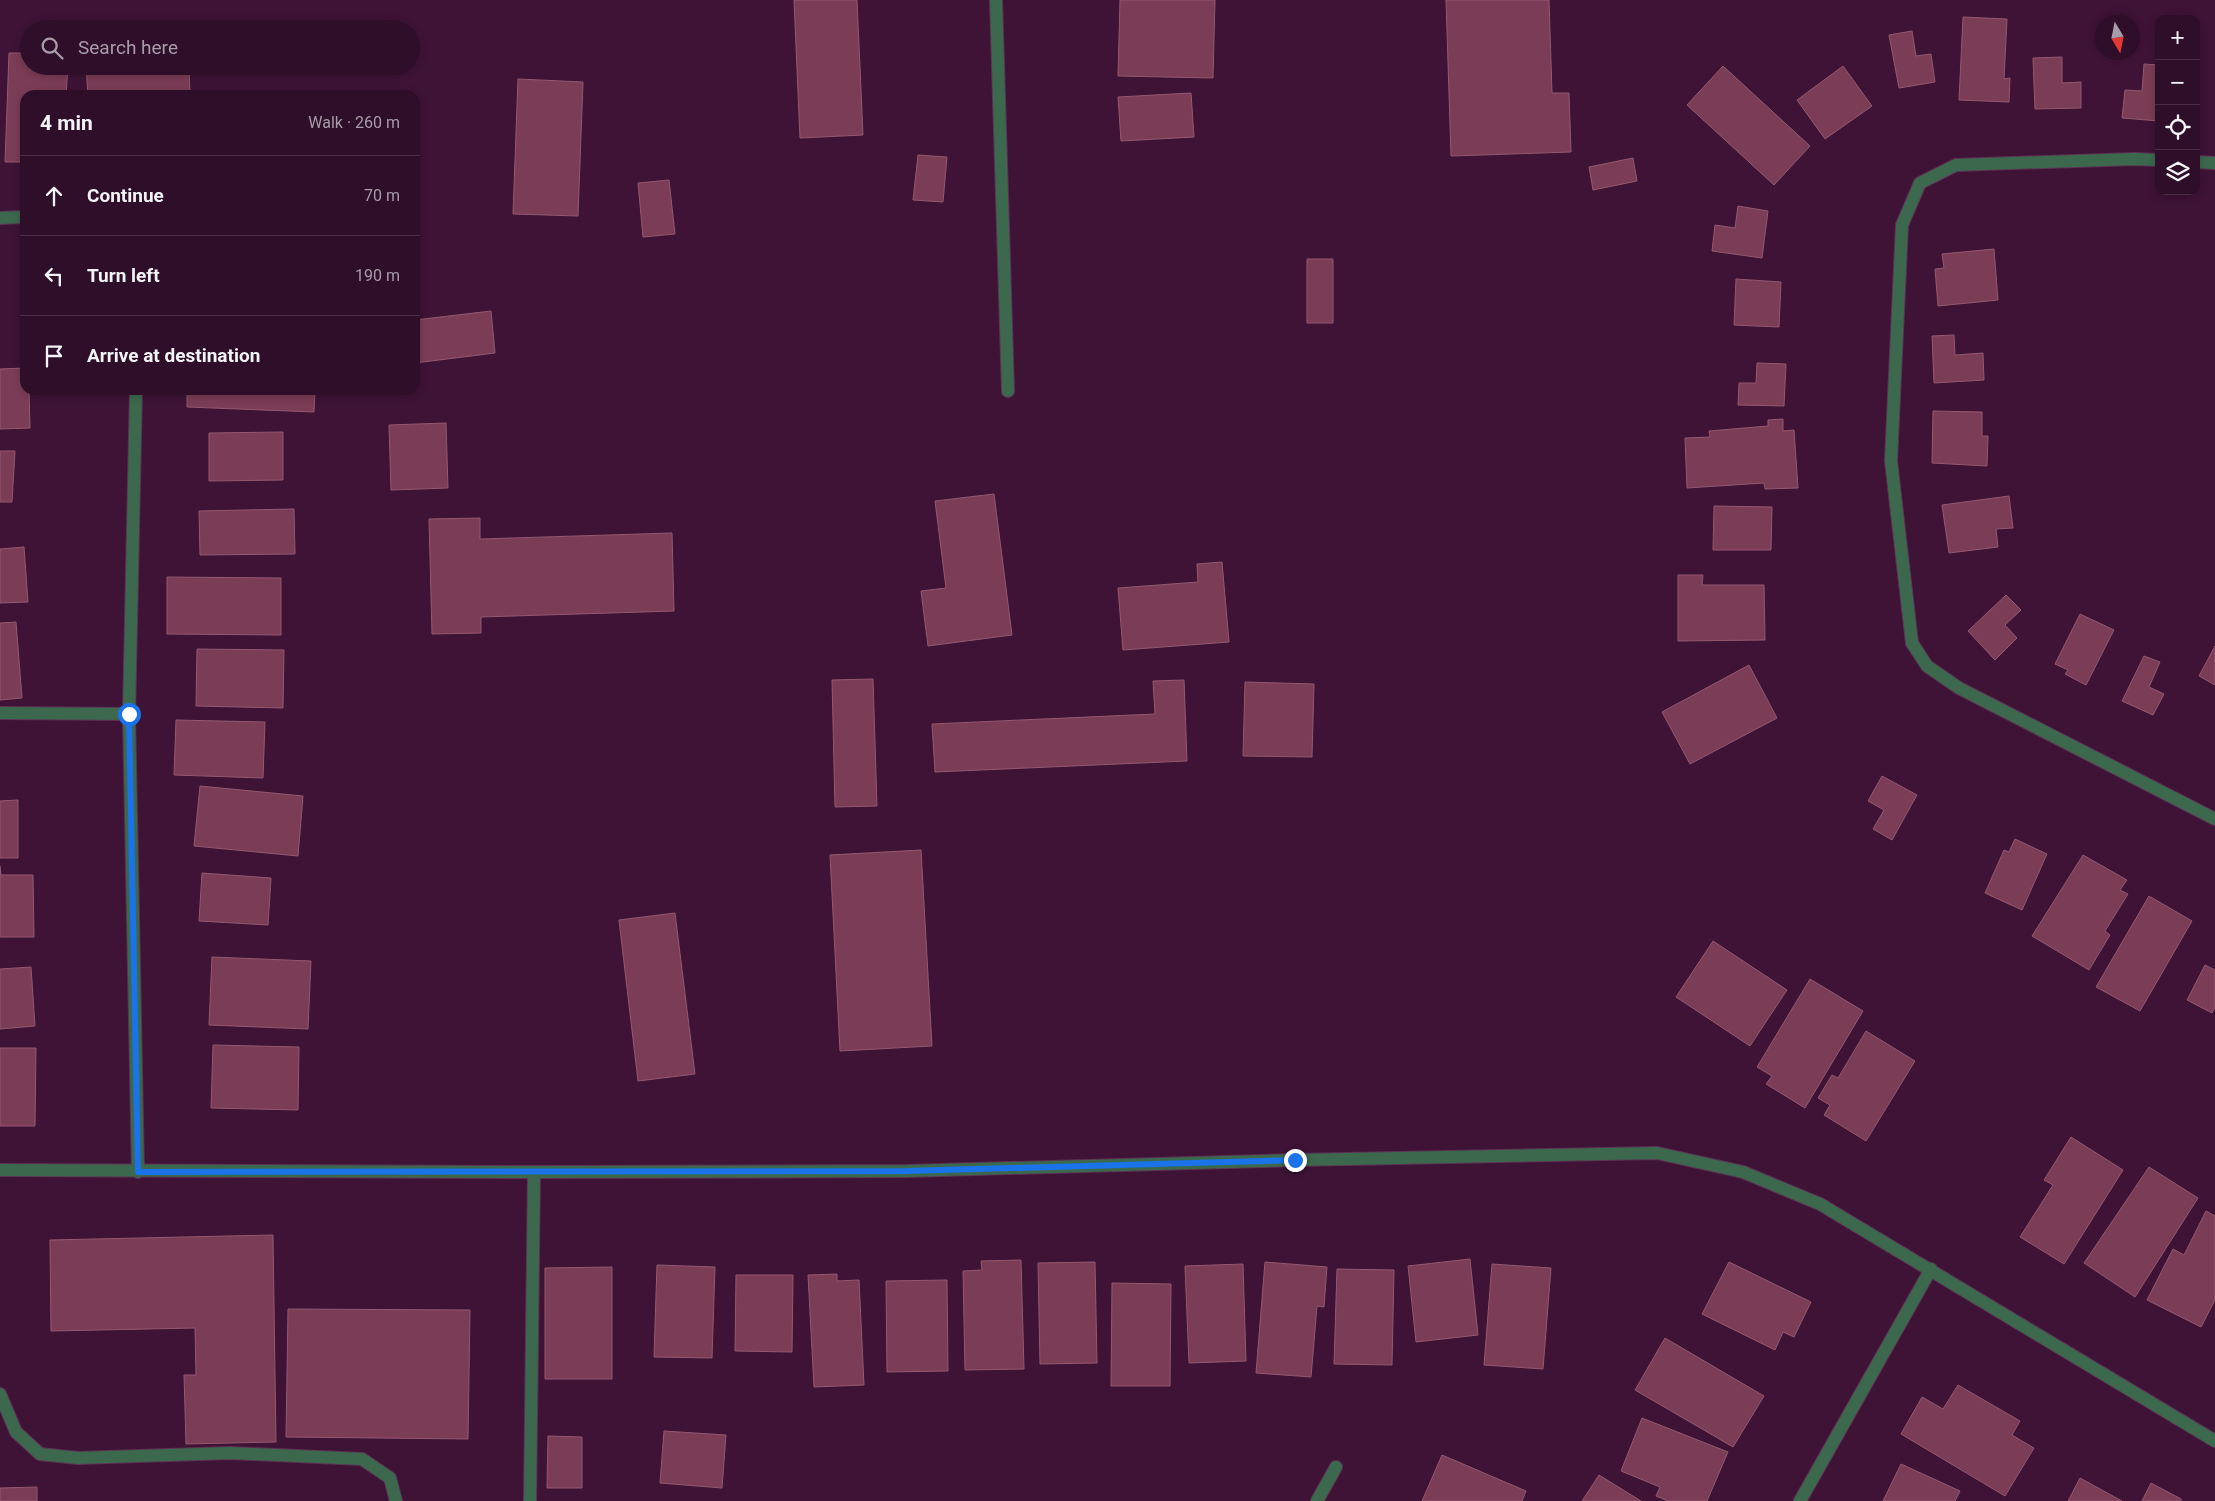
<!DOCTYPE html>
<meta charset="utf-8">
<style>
body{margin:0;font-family:Roboto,sans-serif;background:#361730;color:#f1f3f6}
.controls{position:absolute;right:15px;top:15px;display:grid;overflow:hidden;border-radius:10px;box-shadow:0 2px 8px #0003}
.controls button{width:45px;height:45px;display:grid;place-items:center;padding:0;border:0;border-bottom:1px solid #492e45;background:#2e0e28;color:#f1f3f6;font:25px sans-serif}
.compass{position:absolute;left:2095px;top:15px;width:45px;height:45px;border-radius:50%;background:#2e0e28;box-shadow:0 2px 8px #0003;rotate:170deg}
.stop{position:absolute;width:15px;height:15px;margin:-11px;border:4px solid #1a73e8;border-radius:50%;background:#fff}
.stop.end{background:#1a73e8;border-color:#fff;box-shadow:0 1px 5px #0008}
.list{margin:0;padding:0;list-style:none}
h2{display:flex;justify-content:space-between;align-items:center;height:65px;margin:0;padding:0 20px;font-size:21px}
h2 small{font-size:16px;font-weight:400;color:#a79ca8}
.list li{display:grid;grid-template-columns:32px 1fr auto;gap:15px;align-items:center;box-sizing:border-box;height:80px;padding:0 20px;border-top:1px solid #492e45}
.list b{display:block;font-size:19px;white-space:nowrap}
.list em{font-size:16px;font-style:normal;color:#a79ca8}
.icon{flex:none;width:28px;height:28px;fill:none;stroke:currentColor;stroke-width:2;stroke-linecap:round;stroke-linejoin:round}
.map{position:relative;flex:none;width:2215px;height:1501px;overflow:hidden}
.search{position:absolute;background:#2e0e28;box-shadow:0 2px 8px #0003;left:20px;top:20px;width:400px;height:55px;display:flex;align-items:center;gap:12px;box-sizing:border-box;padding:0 18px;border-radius:28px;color:#a79ca8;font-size:19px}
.panel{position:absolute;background:#2e0e28;box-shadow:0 2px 8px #0003;left:20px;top:90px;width:400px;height:305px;border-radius:15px}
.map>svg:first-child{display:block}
.building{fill:#7b3d56;stroke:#94596f}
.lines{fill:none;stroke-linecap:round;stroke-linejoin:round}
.minor-casing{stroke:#5c3354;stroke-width:14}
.minor{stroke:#3c694e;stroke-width:12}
.route{stroke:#1a73e8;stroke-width:6}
</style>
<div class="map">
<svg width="2215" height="1501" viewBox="0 0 2215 1501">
<rect width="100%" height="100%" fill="#3e1336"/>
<!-- building -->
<path class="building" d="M 794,0 L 857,0 L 863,135 L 800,138 Z
M 1120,0 L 1215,0 L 1213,78 L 1118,76 Z
M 1446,0 L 1549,0 L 1552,93 L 1569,93 L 1571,152 L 1451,156 Z
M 1963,17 L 2007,19 L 2004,79 L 2010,78 L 2009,102 L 1959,100 Z
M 1912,31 L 1916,56 L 1931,54 L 1935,82 L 1899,88 L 1889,35 Z
M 9,53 L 29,53 L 29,66 L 68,66 L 66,95 L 25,95 L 25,162 L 5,162 Z
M 2062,57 L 2062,83 L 2081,82 L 2081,108 L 2035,109 L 2033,58 Z
M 2144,64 L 2159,65 L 2159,121 L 2122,118 L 2125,90 L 2142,91 Z
M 86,66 L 118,66 L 118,70 L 141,69 L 140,66 L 189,66 L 190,95 L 88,95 Z
M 1723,66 L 1810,146 L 1774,185 L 1687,105 Z
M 1843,66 L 1872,106 L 1825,139 L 1797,100 Z
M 518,79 L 583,82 L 578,216 L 513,214 Z
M 1191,93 L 1194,137 L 1121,141 L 1118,97 Z
M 918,155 L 947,157 L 943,202 L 913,200 Z
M 1633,158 L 1637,181 L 1593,190 L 1589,167 Z
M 669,180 L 675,234 L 643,237 L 638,183 Z
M 1738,206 L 1768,211 L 1762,258 L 1712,251 L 1715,225 L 1735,228 Z
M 1994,249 L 1998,300 L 1938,306 L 1935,269 L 1944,268 L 1942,254 Z
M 1307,259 L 1333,259 L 1333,323 L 1307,323 Z
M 1736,279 L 1781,282 L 1779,327 L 1734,325 Z
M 491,311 L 495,353 L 415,363 L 415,320 Z
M 1954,335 L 1955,355 L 1983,353 L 1984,380 L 1934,383 L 1932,336 Z
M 1757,363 L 1786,364 L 1784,406 L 1738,405 L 1739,383 L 1756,383 Z
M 25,368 L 25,390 L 29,390 L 30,428 L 0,429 L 0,369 Z
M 187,390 L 315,390 L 314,412 L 187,407 Z
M 1933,411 L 1982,412 L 1982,436 L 1988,436 L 1987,466 L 1932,463 Z
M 1783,419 L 1783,431 L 1794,430 L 1798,488 L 1765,489 L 1764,483 L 1687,488 L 1685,438 L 1710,437 L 1709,431 L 1768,426 L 1768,420 Z
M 446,423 L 448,488 L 391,490 L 389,425 Z
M 283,432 L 283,480 L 209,481 L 209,433 Z
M 0,451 L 15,451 L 12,502 L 0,502 Z
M 994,494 L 1012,635 L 928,646 L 921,591 L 946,588 L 935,501 Z
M 2009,496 L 2013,528 L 1996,529 L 1998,547 L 1949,553 L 1942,505 Z
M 1714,506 L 1772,507 L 1771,550 L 1713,550 Z
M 294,509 L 295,554 L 200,555 L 199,511 Z
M 480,518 L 480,539 L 672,533 L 674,611 L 481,617 L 481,633 L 432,634 L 429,519 Z
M 24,547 L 28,602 L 0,603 L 0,549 Z
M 1222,562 L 1229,642 L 1123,650 L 1118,588 L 1198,582 L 1197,564 Z
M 1678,575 L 1703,575 L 1702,585 L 1764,585 L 1765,640 L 1678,641 Z
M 167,577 L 281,578 L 281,635 L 167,634 Z
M 2006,595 L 2021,610 L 2005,625 L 2017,638 L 1995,660 L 1968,631 Z
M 2080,614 L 2114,630 L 2086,685 L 2065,674 L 2068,670 L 2055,664 Z
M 16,622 L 22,698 L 0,700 L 0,623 Z
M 2215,646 L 2215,685 L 2199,676 Z
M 197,649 L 284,650 L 283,708 L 196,706 Z
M 2144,656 L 2160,662 L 2149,687 L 2164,694 L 2153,715 L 2122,701 Z
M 1749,665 L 1777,718 L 1690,764 L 1662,712 Z
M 873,679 L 877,806 L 835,807 L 832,680 Z
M 1184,680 L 1187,761 L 935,772 L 932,724 L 1155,714 L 1153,681 Z
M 1245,682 L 1314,684 L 1312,757 L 1243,756 Z
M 176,720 L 265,722 L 263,778 L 174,775 Z
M 1882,776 L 1917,795 L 1892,840 L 1873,829 L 1884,810 L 1868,801 Z
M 200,786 L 303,796 L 298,856 L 194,846 Z
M 18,800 L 18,858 L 0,858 L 0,801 Z
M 2015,839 L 2047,854 L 2022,910 L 1985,893 L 2004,850 L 2009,852 Z
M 921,850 L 932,1046 L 840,1051 L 830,855 Z
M 2083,855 L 2127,880 L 2120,890 L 2128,894 L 2105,931 L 2110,935 L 2089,970 L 2032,936 Z
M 0,866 L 1,875 L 33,875 L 34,937 L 0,937 Z
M 202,873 L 271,878 L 268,925 L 199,921 Z
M 2149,896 L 2192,921 L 2140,1011 L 2096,987 Z
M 675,913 L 695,1074 L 638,1081 L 619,920 Z
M 1713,941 L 1787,990 L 1750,1046 L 1676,997 Z
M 212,957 L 311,961 L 308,1029 L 209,1025 Z
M 2205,965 L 2215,970 L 2215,1007 L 2212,1013 L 2187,1000 Z
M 31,967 L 35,1026 L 0,1029 L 0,969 Z
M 1810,979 L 1863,1011 L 1805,1108 L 1766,1084 L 1772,1076 L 1757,1067 Z
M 1866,1031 L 1915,1061 L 1866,1141 L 1824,1115 L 1830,1105 L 1818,1098 L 1832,1075 L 1838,1078 Z
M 213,1045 L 299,1047 L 298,1110 L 211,1108 Z
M 0,1048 L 36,1048 L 35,1126 L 0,1126 Z
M 2071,1137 L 2123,1170 L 2064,1264 L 2020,1237 L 2053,1185 L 2044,1180 Z
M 2149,1167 L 2198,1198 L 2135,1297 L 2084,1263 Z
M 2206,1211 L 2215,1216 L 2215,1300 L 2201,1327 L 2147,1300 L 2173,1249 L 2184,1255 Z
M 273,1235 L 276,1442 L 186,1444 L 184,1375 L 196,1375 L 195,1328 L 51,1331 L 50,1240 Z
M 1470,1259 L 1478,1335 L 1416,1342 L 1408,1266 Z
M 1021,1260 L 1024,1369 L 965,1370 L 963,1271 L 982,1270 L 981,1261 Z
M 1095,1262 L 1097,1363 L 1040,1364 L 1038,1263 Z
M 1265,1262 L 1327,1267 L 1324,1307 L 1317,1306 L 1311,1377 L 1256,1373 Z
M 1729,1262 L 1811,1302 L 1794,1337 L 1783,1332 L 1775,1350 L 1702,1314 Z
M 1243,1264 L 1246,1361 L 1189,1363 L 1185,1266 Z
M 1492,1264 L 1551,1268 L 1543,1369 L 1484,1365 Z
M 657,1265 L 715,1267 L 712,1358 L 654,1357 Z
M 612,1267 L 612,1379 L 545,1379 L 545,1268 Z
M 1337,1269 L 1394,1270 L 1392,1365 L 1334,1364 Z
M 837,1274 L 837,1281 L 859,1280 L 864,1385 L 814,1387 L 808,1275 Z
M 736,1275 L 793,1275 L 792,1352 L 735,1351 Z
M 947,1280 L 948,1371 L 887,1372 L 886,1281 Z
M 1112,1283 L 1171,1284 L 1170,1386 L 1111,1386 Z
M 288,1309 L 470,1310 L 468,1439 L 286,1437 Z
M 1665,1338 L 1764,1396 L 1733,1447 L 1635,1390 Z
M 1958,1385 L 2020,1421 L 2012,1435 L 2034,1448 L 2005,1496 L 1901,1434 L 1922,1397 L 1943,1409 Z
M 1642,1418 L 1728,1452 L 1707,1501 L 1668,1501 L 1656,1496 L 1660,1487 L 1621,1471 Z
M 664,1431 L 726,1435 L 722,1488 L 660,1483 Z
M 548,1436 L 582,1437 L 582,1488 L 547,1488 Z
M 1442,1455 L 1526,1491 L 1522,1501 L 1422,1501 Z
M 1901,1464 L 1960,1491 L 1955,1501 L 1883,1501 Z
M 1599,1475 L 1641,1501 L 1582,1501 Z
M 2080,1478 L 2122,1501 L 2068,1501 Z
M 2151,1483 L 2181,1499 L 2181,1501 L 2142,1501 Z
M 37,1487 L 37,1501 L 0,1501 L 0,1488 Z"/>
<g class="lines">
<!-- minor casing -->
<g class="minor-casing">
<path id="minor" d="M 996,0 L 1008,391
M 2159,160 L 2134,159 L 1956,165 L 1920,183 L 1902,225 L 1891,461 L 1912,643 L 1927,666 L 1959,688 L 2215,819
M 2196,162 L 2215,163
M 0,218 L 25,217
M 136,390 L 129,714 L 138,1172
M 0,713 L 129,714
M 0,1170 L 534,1172 L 907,1171 L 1295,1160 L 1657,1153 L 1743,1172 L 1820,1204 L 2215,1441
M 0,1394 L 16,1432 L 40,1454 L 78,1458 L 230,1453 L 362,1459 L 390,1478 L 396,1501
M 530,1501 L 534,1172
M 1317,1501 L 1336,1467
M 1800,1501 L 1931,1269"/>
</g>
<!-- minor -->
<use href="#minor" class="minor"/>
</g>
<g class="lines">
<!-- route -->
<path class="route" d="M 129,714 L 138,1172 L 907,1171 L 1295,1160"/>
</g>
</svg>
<div class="controls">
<button>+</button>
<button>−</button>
<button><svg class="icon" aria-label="locate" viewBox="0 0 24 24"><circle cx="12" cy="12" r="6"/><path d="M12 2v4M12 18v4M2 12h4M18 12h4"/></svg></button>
<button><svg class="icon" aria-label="layers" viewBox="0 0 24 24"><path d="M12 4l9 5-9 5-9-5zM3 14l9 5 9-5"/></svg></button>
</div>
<svg class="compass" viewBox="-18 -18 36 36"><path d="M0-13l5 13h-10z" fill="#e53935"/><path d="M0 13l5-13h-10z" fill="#a79ca8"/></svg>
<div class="stop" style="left:129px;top:714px"></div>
<div class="stop end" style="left:1295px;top:1160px"></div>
<div class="search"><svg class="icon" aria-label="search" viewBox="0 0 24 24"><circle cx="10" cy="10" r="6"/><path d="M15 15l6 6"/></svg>Search here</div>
<section class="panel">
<h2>4 min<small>Walk · 260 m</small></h2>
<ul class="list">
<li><svg class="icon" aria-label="ahead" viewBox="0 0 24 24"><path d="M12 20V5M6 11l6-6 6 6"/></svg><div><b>Continue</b></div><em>70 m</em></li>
<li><svg class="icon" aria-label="left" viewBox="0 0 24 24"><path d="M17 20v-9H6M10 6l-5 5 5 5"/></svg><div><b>Turn left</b></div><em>190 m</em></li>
<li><svg class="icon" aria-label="arrive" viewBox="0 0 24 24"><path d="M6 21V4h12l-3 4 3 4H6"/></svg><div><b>Arrive at destination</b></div></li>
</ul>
</section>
</div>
